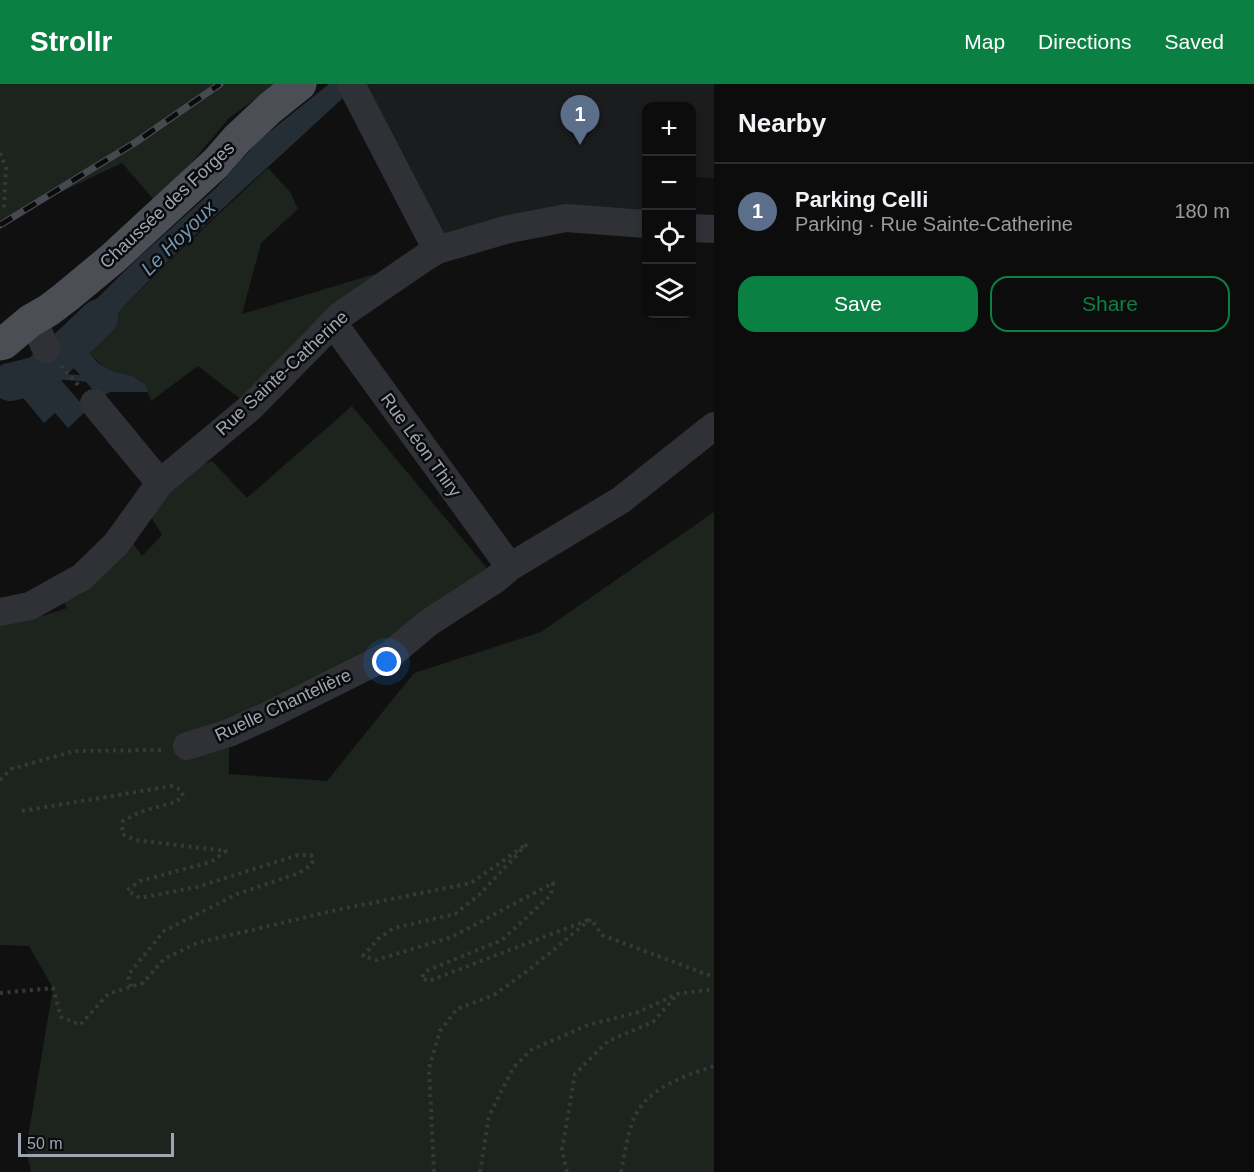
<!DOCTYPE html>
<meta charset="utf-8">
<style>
body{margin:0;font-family:Arial,sans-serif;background:#1a1a1b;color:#f1f3f6}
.controls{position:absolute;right:18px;top:18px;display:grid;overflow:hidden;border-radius:12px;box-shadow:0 3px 9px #0003}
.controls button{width:54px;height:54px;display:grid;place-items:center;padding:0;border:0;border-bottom:2px solid #2c2c2e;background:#0c0c0d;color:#f1f3f6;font:30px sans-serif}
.scale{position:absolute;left:18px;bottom:15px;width:156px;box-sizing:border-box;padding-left:6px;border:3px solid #9fa6b3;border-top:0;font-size:16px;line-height:21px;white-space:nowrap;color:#9fa6b3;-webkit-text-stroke:4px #0b0b0c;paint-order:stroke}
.you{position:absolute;left:387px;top:578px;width:21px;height:21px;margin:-15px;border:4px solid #fff;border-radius:50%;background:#1a73e8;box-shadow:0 0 0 9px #1a73e833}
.badge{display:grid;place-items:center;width:39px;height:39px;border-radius:50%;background:#0b8043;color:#fff;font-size:20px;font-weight:700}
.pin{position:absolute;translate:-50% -50px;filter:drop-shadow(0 2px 3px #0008)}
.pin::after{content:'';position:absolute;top:32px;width:21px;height:18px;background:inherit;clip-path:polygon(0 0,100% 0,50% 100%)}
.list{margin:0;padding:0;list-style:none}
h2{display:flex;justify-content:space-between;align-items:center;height:78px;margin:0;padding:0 24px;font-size:26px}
h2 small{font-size:20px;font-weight:400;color:#9a9b9d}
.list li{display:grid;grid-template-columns:39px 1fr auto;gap:18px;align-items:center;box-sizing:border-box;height:96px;padding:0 24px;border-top:2px solid #2c2c2e}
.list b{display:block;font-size:22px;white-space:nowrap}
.list p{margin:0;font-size:20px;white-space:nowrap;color:#9a9b9d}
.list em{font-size:20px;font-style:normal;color:#9a9b9d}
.actions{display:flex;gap:12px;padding:18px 24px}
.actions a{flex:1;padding:14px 0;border:2px solid #0b8043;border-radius:18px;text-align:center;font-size:21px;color:#0b8043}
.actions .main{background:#0b8043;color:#fff}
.icon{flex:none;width:33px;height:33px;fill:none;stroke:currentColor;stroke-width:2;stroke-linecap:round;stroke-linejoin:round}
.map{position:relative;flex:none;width:714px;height:1088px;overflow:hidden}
header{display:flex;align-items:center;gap:36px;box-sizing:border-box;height:84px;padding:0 30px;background:#0b8043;color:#fff}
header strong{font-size:28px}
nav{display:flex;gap:33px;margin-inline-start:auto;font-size:21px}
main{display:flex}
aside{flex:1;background:#0c0c0d}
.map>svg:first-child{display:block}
.built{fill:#1b1c1e}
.green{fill:#1c241d}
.water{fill:#252e35}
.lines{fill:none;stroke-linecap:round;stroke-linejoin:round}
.stream{stroke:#252e35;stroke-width:6}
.river{stroke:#252e35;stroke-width:38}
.path{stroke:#36383e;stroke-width:4;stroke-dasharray:3 4.5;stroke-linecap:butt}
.minor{stroke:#303136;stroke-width:28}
.major{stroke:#4c4e56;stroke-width:33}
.rail-casing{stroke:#474950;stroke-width:7}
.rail{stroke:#0b0b0c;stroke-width:4.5;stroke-dasharray:14;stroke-linecap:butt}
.labels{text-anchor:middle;stroke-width:5;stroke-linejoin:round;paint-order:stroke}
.street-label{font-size:18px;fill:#9fa6b3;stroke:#0b0b0c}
.water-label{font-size:20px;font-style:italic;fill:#7295b2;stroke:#0b0b0c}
</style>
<header>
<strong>Strollr</strong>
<nav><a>Map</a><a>Directions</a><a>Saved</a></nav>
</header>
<main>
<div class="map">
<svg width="714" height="1088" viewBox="0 0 714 1088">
<rect width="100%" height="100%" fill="#101011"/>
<!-- built -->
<path class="built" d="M 360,0 L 714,0 L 714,94 L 693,93 L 693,133 L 692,133 L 692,22 L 646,22 L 646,128 L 445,152 Z"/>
<!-- green -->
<path class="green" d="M 0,0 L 276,0 L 229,34 L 188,83 L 155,117 L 122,79 L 0,137 Z
M 268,84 L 290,108 L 298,125 L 261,159 L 242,230 L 375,190 L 251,323 L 198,282 L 151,317 C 140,285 135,298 112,287 C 101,282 94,274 86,265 C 142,200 205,143 268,84 Z
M 352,322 L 496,495 L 229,649 L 229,690 L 327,697 L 414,589 L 541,548 L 714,428 L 714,1088 L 31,1088 L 26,1065 L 53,904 L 29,862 L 0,861 L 0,541 L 27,537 L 67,524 L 58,508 L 125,448 L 142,472 L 162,451 L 144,421 L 160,399 L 212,377 L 247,414 Z"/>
<!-- water -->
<path class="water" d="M 329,0 L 340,0 L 345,12 C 257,94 165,173 86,265 L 98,279 L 114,288 L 133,292 L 145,300 L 148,308 L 110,308 L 100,314 L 52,259 L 137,175 L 216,104 L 258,57 Z
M 39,271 L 87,326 L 68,344 L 55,329 L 44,339 L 10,298 Z"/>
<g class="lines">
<!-- stream -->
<path class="stream" d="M 52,292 L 90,295"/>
<!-- river -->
<path class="river" d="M 10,298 L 39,291 L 99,234"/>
<!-- path -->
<path class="path" d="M 0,69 L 6,84 L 4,122 L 0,126
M 61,282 L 80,303
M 0,696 L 11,685 L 75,667 L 165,666
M 22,727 L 172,702 L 181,706 L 183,712 L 175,718 L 140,728 L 123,737 L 122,750 L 135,756 L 226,767 L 211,778 L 140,797 L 127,806 L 140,814 L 197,803 L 298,771 L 311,771 L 314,775 L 311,781 L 299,789 L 237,810 L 164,847 L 128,891 L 131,903
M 0,909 L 53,904 L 61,933 L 80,941 L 108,910 L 143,899 L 164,875 L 197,859 L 332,827 L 471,799 L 527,760 L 479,811 L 455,830 L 394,844 L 378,855 L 363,872 L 376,876 L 452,853 L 553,799 L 551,811 L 502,856 L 426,887 L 421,894 L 429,897 L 591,835
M 434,1088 L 429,984 L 440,947 L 457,925 L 494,911 L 530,885 L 591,835 L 602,851 L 714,893
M 480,1088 L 489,1032 L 513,984 L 531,966 L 588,941 L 639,928 L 677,910 L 714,905
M 567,1088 L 562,1066 L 575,990 L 608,957 L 653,938 L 676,912
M 621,1088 C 624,1073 629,1042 636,1030 C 650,1003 687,991 714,982"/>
<!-- minor -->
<path class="minor" d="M 351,0 L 437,166
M 692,144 L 714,145
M 33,236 L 46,265
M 333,239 L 510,483
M 94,319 L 160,399
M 0,528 L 30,522 L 82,493 L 116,460 L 160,399 L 251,323 L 341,231 L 424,174 L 437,166 L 509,145 L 566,134 L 646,140
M 187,662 L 229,649 L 269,631 L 391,570 L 428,539 L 496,495 L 510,483 L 621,416 L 714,342"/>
<!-- major -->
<path class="major" d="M 0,260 L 4,259 L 30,237 L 49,226 L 66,213 L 113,174 L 216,79 L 237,55 L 270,24 L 300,0"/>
<!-- rail casing -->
<g class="rail-casing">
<path id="rail" d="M 0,141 L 136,58 L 220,0"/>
</g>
<!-- rail -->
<use href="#rail" class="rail"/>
</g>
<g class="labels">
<!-- street labels -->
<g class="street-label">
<text transform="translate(167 121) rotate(-43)" y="6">Chaussée des Forges</text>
<text transform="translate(282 289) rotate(-43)" y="6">Rue Sainte-Catherine</text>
<text transform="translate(421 361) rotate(54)" y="6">Rue Léon Thiry</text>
<text transform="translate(283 621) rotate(-25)" y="6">Ruelle Chantelière</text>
</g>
<!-- water labels -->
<g class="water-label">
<text transform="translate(178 154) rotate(-45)" y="7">Le Hoyoux</text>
</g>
</g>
</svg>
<div class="controls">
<button>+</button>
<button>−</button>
<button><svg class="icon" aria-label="locate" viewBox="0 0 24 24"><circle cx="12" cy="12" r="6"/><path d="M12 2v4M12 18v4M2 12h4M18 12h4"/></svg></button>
<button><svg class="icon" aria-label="layers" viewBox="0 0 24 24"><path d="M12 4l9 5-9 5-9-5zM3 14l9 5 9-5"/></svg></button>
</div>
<div class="scale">50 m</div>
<div class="you"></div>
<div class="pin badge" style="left:580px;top:61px;background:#5c6f8a">1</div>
</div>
<aside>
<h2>Nearby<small></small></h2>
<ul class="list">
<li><span class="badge" style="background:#5c6f8a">1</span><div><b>Parking Celli</b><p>Parking · Rue Sainte-Catherine</p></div><em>180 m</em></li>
</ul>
<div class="actions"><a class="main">Save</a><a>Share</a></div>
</aside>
</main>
